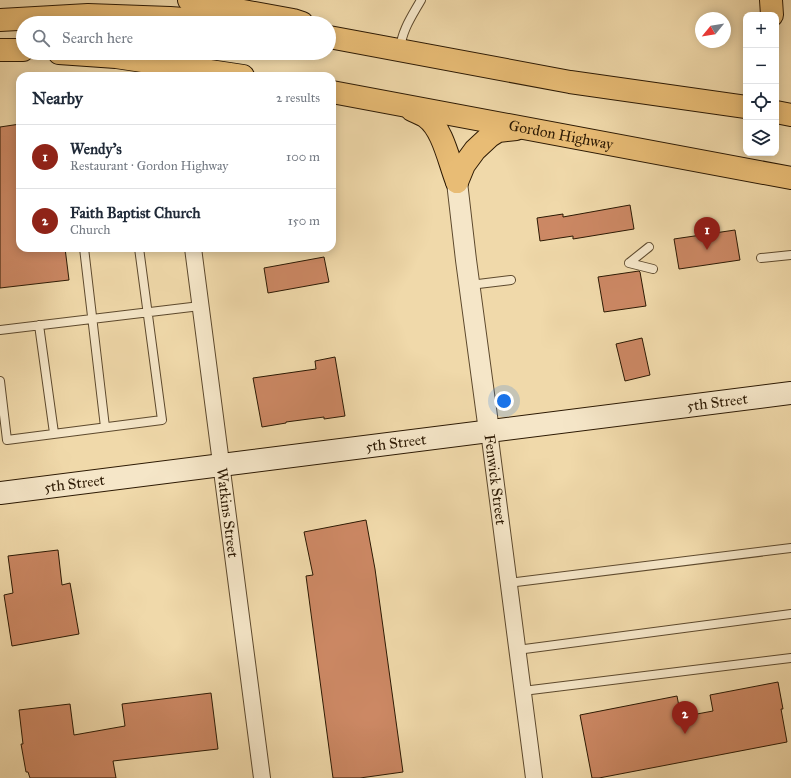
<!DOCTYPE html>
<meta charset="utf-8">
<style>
body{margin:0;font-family:"IM FELL Great Primer",serif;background:#f2f2f3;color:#1f2937}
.controls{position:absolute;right:12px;top:12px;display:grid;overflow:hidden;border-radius:8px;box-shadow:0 2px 10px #0003}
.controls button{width:36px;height:36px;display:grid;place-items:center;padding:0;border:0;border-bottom:1px solid #e0e1e3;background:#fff;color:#1f2937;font:20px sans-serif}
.compass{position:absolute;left:695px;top:12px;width:36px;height:36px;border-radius:50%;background:#fff;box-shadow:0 2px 10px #0003;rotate:240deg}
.you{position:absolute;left:504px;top:401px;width:14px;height:14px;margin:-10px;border:3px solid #fff;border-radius:50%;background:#1a73e8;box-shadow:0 0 0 6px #1a73e833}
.badge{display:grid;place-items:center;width:26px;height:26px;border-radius:50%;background:#8f2418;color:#fff;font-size:13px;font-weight:700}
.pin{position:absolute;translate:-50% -33px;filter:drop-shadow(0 1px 2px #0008)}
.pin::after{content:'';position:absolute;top:21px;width:14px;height:12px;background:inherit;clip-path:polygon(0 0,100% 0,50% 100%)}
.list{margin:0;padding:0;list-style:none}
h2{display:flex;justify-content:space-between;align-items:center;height:52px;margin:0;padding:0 16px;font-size:17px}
h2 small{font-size:13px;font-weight:400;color:#747a83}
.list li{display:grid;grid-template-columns:26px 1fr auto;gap:12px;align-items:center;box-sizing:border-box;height:64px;padding:0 16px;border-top:1px solid #e0e1e3}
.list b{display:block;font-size:15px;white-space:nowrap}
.list p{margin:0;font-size:13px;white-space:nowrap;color:#747a83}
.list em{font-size:13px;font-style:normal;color:#747a83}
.icon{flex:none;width:22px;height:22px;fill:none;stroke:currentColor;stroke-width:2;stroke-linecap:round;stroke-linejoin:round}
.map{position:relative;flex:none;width:791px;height:778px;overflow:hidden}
.search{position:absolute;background:#fff;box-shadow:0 2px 10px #0003;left:16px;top:16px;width:320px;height:44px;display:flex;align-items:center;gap:10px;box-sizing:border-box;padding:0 14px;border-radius:22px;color:#747a83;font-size:15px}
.panel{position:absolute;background:#fff;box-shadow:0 2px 10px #0003;left:16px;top:72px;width:320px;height:180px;border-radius:12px}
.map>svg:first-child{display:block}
.building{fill:#cc8864;stroke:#2c1903}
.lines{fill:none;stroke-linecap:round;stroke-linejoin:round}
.service-casing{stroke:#5d492d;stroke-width:10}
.minor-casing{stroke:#5d492d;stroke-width:18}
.tertiary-casing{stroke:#5d492d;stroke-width:22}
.secondary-casing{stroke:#2c1903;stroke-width:24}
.trunk-casing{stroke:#2c1903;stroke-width:24}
.service{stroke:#f5e6c8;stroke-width:8}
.minor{stroke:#f5e6c8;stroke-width:16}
.tertiary{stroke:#f5e6c8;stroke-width:20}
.secondary{stroke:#f5e6c8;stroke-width:22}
.trunk{stroke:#e8bc75;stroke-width:22}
.labels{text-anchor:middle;stroke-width:3;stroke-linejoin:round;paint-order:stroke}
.street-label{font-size:15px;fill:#2c1903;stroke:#f5e6c8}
</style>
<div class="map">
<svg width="791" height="778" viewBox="0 0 791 778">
<rect width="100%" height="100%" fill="#f0d9aa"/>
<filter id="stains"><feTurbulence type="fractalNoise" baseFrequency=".005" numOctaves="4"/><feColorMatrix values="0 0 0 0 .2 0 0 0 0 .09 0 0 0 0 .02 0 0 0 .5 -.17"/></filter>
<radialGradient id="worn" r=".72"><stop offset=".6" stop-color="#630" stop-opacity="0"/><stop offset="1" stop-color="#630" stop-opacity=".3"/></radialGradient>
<!-- building -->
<path class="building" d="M 20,124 L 20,248 L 65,248 L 69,280 L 0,288 L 0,127 Z
M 630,205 L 634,229 L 573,239 L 573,236 L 540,241 L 537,218 L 563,214 L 563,217 Z
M 735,230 L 740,260 L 679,269 L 674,239 Z
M 324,257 L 329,282 L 268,293 L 264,268 Z
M 639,271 L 640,272 L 646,306 L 604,312 L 598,277 Z
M 642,338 L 650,375 L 625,381 L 616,344 Z
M 335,357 L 345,416 L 324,419 L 324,417 L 286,422 L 286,423 L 262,427 L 253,378 L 316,369 L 315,361 Z
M 366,520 L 375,569 L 403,772 L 360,778 L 333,778 L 306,576 L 313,575 L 304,532 Z
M 58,550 L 62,585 L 70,583 L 79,634 L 12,646 L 4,595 L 13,593 L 8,556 Z
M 778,682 L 783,709 L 781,709 L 787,742 L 599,778 L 592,778 L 580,715 L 677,696 L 681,717 L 713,711 L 710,695 Z
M 211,693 L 218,749 L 113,761 L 116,778 L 30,778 L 28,772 L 26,772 L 21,744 L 23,744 L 19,710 L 70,704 L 74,735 L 125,726 L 122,704 Z"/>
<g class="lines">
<!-- service casing -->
<g class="service-casing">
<path id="service" d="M 400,49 C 402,30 412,16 421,0
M 84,248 L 105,427
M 761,258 L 791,255
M 629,263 L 649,247
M 629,263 L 653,269
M 470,285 L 511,280
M 39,325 L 54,433
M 0,330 L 200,306
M 0,381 L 7,440 L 162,420 L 139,248
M 508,583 L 791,548
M 517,650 L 791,614
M 523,691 L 791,658"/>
</g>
<!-- minor casing -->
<g class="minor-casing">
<g id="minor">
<path id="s1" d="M 193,248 L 262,778"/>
<path id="s2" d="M 489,431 L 534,778"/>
</g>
</g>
<!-- tertiary casing -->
<g class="tertiary-casing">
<path id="tertiary" d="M 457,182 L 466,260 L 489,431"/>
</g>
<!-- secondary casing -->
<g class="secondary-casing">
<g id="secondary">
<path id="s3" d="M 0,493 L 791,393"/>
</g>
</g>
<!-- trunk casing -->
<g class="trunk-casing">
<g id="trunk">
<path d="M 189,0 L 193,2 L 293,20 L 302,23"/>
<path d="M 771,0 L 772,15"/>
<path d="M 0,20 L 88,15 L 170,18 L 241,23"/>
<path d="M 329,37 L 570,82 L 746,107"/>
<path d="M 0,50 L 23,50"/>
<path d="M 59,53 L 116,57 L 243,76"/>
<path id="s4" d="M 332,92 L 791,178"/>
<path d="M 412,110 C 416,112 422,114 426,117 C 443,129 449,162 457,182"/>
<path d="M 776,112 L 791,115"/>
<path d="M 457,182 L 464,165 L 475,150 L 490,136 L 498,131 L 516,129"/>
</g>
</g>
<!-- service -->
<use href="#service" class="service"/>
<!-- minor -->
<use href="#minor" class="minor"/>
<!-- tertiary -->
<use href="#tertiary" class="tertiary"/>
<!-- secondary -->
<use href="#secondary" class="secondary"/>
<!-- trunk -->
<use href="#trunk" class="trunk"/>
</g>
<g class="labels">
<!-- street labels -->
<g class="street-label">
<text dy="5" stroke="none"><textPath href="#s4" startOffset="233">Gordon Highway</textPath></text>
<text dy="5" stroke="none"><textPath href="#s3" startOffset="723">5th Street</textPath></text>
<text dy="5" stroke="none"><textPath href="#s3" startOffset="399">5th Street</textPath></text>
<text dy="5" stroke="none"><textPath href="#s2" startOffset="49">Fenwick Street</textPath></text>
<text dy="5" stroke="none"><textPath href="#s3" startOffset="75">5th Street</textPath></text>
<text dy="5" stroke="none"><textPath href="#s1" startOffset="267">Watkins Street</textPath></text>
</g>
</g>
<rect width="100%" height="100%" filter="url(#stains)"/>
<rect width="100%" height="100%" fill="url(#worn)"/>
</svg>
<div class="controls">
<button>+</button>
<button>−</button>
<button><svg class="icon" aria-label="locate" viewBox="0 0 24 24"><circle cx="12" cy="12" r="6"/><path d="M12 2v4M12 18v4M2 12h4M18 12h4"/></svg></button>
<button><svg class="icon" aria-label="layers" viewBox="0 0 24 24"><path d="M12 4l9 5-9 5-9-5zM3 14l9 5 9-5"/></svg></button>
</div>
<svg class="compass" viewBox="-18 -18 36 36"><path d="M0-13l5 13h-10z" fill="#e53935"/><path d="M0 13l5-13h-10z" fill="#747a83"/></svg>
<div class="you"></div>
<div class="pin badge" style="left:707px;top:250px">1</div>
<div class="pin badge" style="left:685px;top:734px">2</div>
<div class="search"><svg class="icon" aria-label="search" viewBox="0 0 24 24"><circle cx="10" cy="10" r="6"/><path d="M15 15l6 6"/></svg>Search here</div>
<section class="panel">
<h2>Nearby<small>2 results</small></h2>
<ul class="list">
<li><span class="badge">1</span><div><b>Wendy's</b><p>Restaurant · Gordon Highway</p></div><em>100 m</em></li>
<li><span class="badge">2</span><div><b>Faith Baptist Church</b><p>Church</p></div><em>150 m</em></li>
</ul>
</section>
</div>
